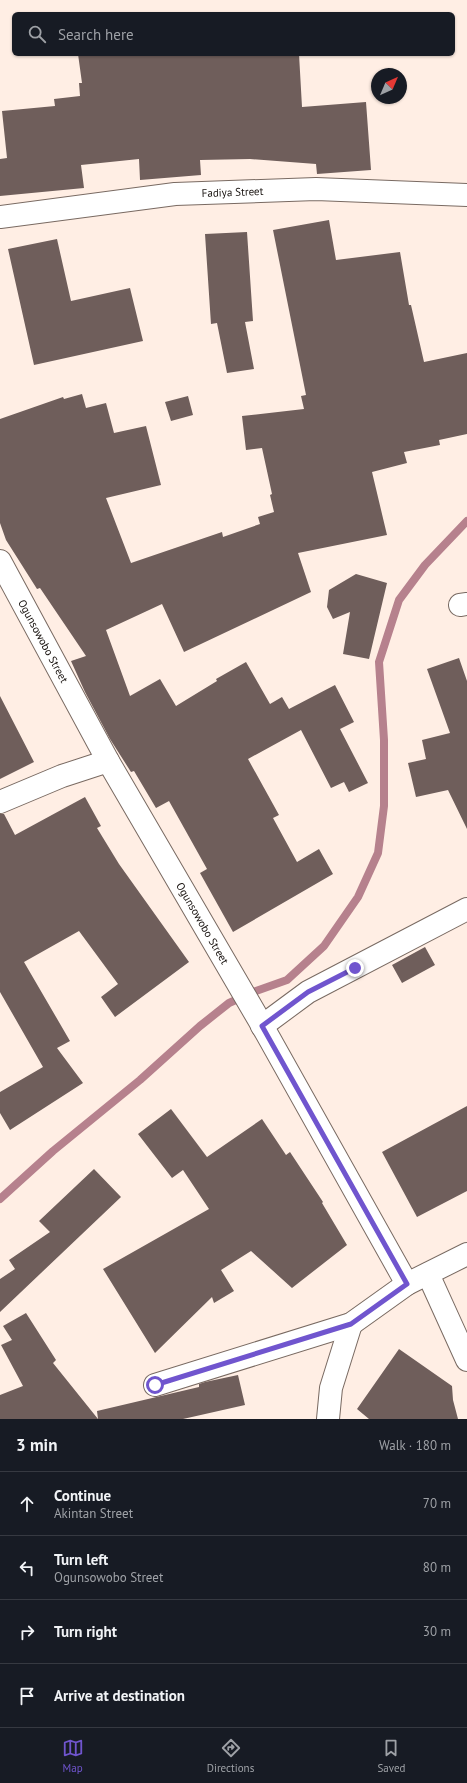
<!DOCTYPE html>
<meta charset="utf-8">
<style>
body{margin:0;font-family:"PT Sans",sans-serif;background:#242831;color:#f1f3f6}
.compass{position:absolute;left:371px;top:68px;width:36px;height:36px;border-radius:50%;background:#171b24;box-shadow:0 1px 3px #0004;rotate:44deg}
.stop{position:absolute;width:12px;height:12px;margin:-9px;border:3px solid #7055ce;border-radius:50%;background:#fff}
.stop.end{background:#7055ce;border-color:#fff;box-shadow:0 1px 4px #0008}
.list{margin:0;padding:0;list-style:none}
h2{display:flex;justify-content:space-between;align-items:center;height:52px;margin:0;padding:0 16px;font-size:17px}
h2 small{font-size:13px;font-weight:400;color:#9ea1a6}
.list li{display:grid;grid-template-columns:26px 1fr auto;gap:12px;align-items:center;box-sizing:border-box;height:64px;padding:0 16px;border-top:1px solid #363941}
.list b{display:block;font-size:15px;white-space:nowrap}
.list p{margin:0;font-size:13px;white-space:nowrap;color:#9ea1a6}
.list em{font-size:13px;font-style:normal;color:#9ea1a6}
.icon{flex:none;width:22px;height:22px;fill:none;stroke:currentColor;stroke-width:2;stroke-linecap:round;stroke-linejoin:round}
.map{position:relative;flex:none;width:467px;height:1419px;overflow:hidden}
.search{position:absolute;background:#171b24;box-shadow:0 1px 3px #0004;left:12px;right:12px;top:12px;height:44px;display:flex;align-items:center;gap:10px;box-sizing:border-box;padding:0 14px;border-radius:6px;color:#9ea1a6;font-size:15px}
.sheet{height:308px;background:#171b24}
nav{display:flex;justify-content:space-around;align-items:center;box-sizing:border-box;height:56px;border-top:1px solid #363941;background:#171b24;font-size:11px;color:#9ea1a6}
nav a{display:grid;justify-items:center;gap:2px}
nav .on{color:#7055ce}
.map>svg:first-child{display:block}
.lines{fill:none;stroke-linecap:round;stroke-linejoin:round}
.stream{stroke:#b6818d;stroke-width:8}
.building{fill:#6f5e5b}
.minor-casing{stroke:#796a62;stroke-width:24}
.minor{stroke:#fff;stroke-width:22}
.route{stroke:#7055ce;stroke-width:5}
.labels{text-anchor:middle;stroke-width:3;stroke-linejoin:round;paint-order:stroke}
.street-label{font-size:11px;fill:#16100d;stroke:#ffeee4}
</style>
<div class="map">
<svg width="467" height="1419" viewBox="0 0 467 1419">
<rect width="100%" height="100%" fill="#ffeee4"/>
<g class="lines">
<!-- stream -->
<path class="stream" d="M 0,1199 L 53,1151 L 140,1080 L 200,1026 L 229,1003 L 256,991 L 287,980 L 324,946 L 358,897 L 378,853 L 384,806 L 384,740 L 379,662 L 399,600 L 425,565 L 467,521"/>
</g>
<!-- building -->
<path class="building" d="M 78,54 L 299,54 L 302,107 L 366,102 L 371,170 L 317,174 L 316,164 L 250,159 L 200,160 L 201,175 L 140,180 L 139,159 L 81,165 L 84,188 L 0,196 L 0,159 L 7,158 L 2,111 L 55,106 L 54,99 L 80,96 L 79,83 L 82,83 Z
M 329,220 L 336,260 L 400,252 L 409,305 L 411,305 L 424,362 L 467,353 L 467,434 L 439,440 L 440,445 L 404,452 L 407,463 L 372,472 L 387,535 L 298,553 L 311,592 L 184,652 L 162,604 L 106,630 L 130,696 L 160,679 L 176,706 L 217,681 L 216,679 L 246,662 L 270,704 L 282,697 L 289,709 L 335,685 L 354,722 L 340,729 L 368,783 L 349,792 L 344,782 L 331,788 L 301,730 L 248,759 L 279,815 L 273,818 L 297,862 L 319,849 L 333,874 L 233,932 L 200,873 L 207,869 L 169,801 L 156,808 L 134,771 L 131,772 L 110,739 L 85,692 L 71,661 L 86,656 L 40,588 L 37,589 L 6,540 L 0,523 L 0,419 L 63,397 L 64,399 L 82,394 L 86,408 L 106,403 L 114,433 L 146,426 L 161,485 L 106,498 L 131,563 L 222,532 L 223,537 L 260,524 L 258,517 L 274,512 L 270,495 L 272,494 L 262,448 L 246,450 L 242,416 L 304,409 L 301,396 L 306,395 L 273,230 Z
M 247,232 L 253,321 L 245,322 L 254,369 L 227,373 L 217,323 L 211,324 L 205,234 Z
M 57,239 L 71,301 L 130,288 L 143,341 L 34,365 L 8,249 Z
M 188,396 L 193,415 L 171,421 L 165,402 Z
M 356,574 L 387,583 L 369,659 L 343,654 L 350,612 L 333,619 L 327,607 L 329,590 Z
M 459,658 L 467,681 L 467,829 L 448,790 L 416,797 L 408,763 L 426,759 L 422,740 L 450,733 L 427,669 Z
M 0,696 L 34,762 L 0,779 Z
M 85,797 L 101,826 L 97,828 L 119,864 L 189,962 L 115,1017 L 101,997 L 118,984 L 79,931 L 24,962 L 70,1041 L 57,1048 L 83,1083 L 10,1130 L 0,1113 L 0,1092 L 43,1067 L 0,992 L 0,814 L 4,814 L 15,835 Z
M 425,947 L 435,965 L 402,983 L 392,965 Z
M 467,1106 L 467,1191 L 417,1217 L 382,1152 Z
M 171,1109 L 207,1157 L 262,1119 L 286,1155 L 290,1152 L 323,1202 L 322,1203 L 347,1245 L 292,1288 L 251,1251 L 221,1270 L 234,1291 L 214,1303 L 212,1297 L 155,1353 L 103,1269 L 209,1209 L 183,1170 L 172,1178 L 138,1134 Z
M 94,1169 L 121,1197 L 0,1312 L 0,1279 L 15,1269 L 9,1260 L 50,1232 L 39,1221 Z
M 26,1313 L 56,1360 L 53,1363 L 98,1419 L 0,1419 L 0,1395 L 23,1386 L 1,1345 L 12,1340 L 3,1326 Z
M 399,1349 L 452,1386 L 453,1400 L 458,1419 L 369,1419 L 357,1409 Z
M 238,1375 L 245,1405 L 183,1419 L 98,1419 L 97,1411 L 199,1387 L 199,1384 L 205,1382 Z"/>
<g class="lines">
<!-- minor casing -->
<g class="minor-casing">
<g id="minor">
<path id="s1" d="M 0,217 L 175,194 L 316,189 L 467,195"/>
<path id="s2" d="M 0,561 L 108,761 L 259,1020 L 407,1284"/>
<path d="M 460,605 L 467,604"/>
<path d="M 0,802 L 62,776 L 108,761"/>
<path d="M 262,1026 L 308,992 L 467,909"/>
<path d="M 428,1274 L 467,1360"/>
<path d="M 155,1385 L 351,1324 L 407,1284 L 467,1254"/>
<path d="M 328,1419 L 331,1388 L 351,1324"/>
</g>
</g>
<!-- minor -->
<use href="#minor" class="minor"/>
</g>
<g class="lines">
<!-- route -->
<path class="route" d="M 155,1385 L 351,1324 L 407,1284 L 262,1026 L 308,992 L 355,968"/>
</g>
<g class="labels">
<!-- street labels -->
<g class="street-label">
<text dy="4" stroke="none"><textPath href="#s1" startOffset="234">Fadiya Street</textPath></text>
<text dy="4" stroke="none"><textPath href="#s2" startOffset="91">Ogunsowobo Street</textPath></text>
<text dy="4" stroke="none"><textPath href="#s2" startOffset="415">Ogunsowobo Street</textPath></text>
</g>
</g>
</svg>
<svg class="compass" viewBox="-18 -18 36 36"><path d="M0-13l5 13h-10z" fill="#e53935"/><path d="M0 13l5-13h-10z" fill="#9ea1a6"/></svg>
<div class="stop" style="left:155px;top:1385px"></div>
<div class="stop end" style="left:355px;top:968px"></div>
<div class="search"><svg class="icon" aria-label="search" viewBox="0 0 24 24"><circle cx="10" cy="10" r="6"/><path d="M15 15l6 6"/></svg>Search here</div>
</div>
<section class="sheet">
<h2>3 min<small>Walk · 180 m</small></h2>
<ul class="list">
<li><svg class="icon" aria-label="ahead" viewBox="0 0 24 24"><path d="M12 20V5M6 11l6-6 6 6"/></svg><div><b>Continue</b><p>Akintan Street</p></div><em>70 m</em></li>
<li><svg class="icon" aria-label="left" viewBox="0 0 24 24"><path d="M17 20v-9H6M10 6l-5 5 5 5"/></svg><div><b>Turn left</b><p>Ogunsowobo Street</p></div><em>80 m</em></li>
<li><svg class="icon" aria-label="right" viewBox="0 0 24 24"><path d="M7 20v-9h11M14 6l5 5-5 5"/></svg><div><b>Turn right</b></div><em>30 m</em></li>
<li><svg class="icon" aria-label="arrive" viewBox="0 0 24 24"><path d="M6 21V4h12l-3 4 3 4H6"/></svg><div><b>Arrive at destination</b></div></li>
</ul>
</section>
<nav>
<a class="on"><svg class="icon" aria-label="map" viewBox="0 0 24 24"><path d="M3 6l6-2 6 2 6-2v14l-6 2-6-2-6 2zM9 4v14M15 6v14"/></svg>Map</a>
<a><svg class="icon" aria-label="directions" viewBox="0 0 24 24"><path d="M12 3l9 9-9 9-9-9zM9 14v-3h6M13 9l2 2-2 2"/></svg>Directions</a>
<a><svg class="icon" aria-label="saved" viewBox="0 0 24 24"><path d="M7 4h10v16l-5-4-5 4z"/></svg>Saved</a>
</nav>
